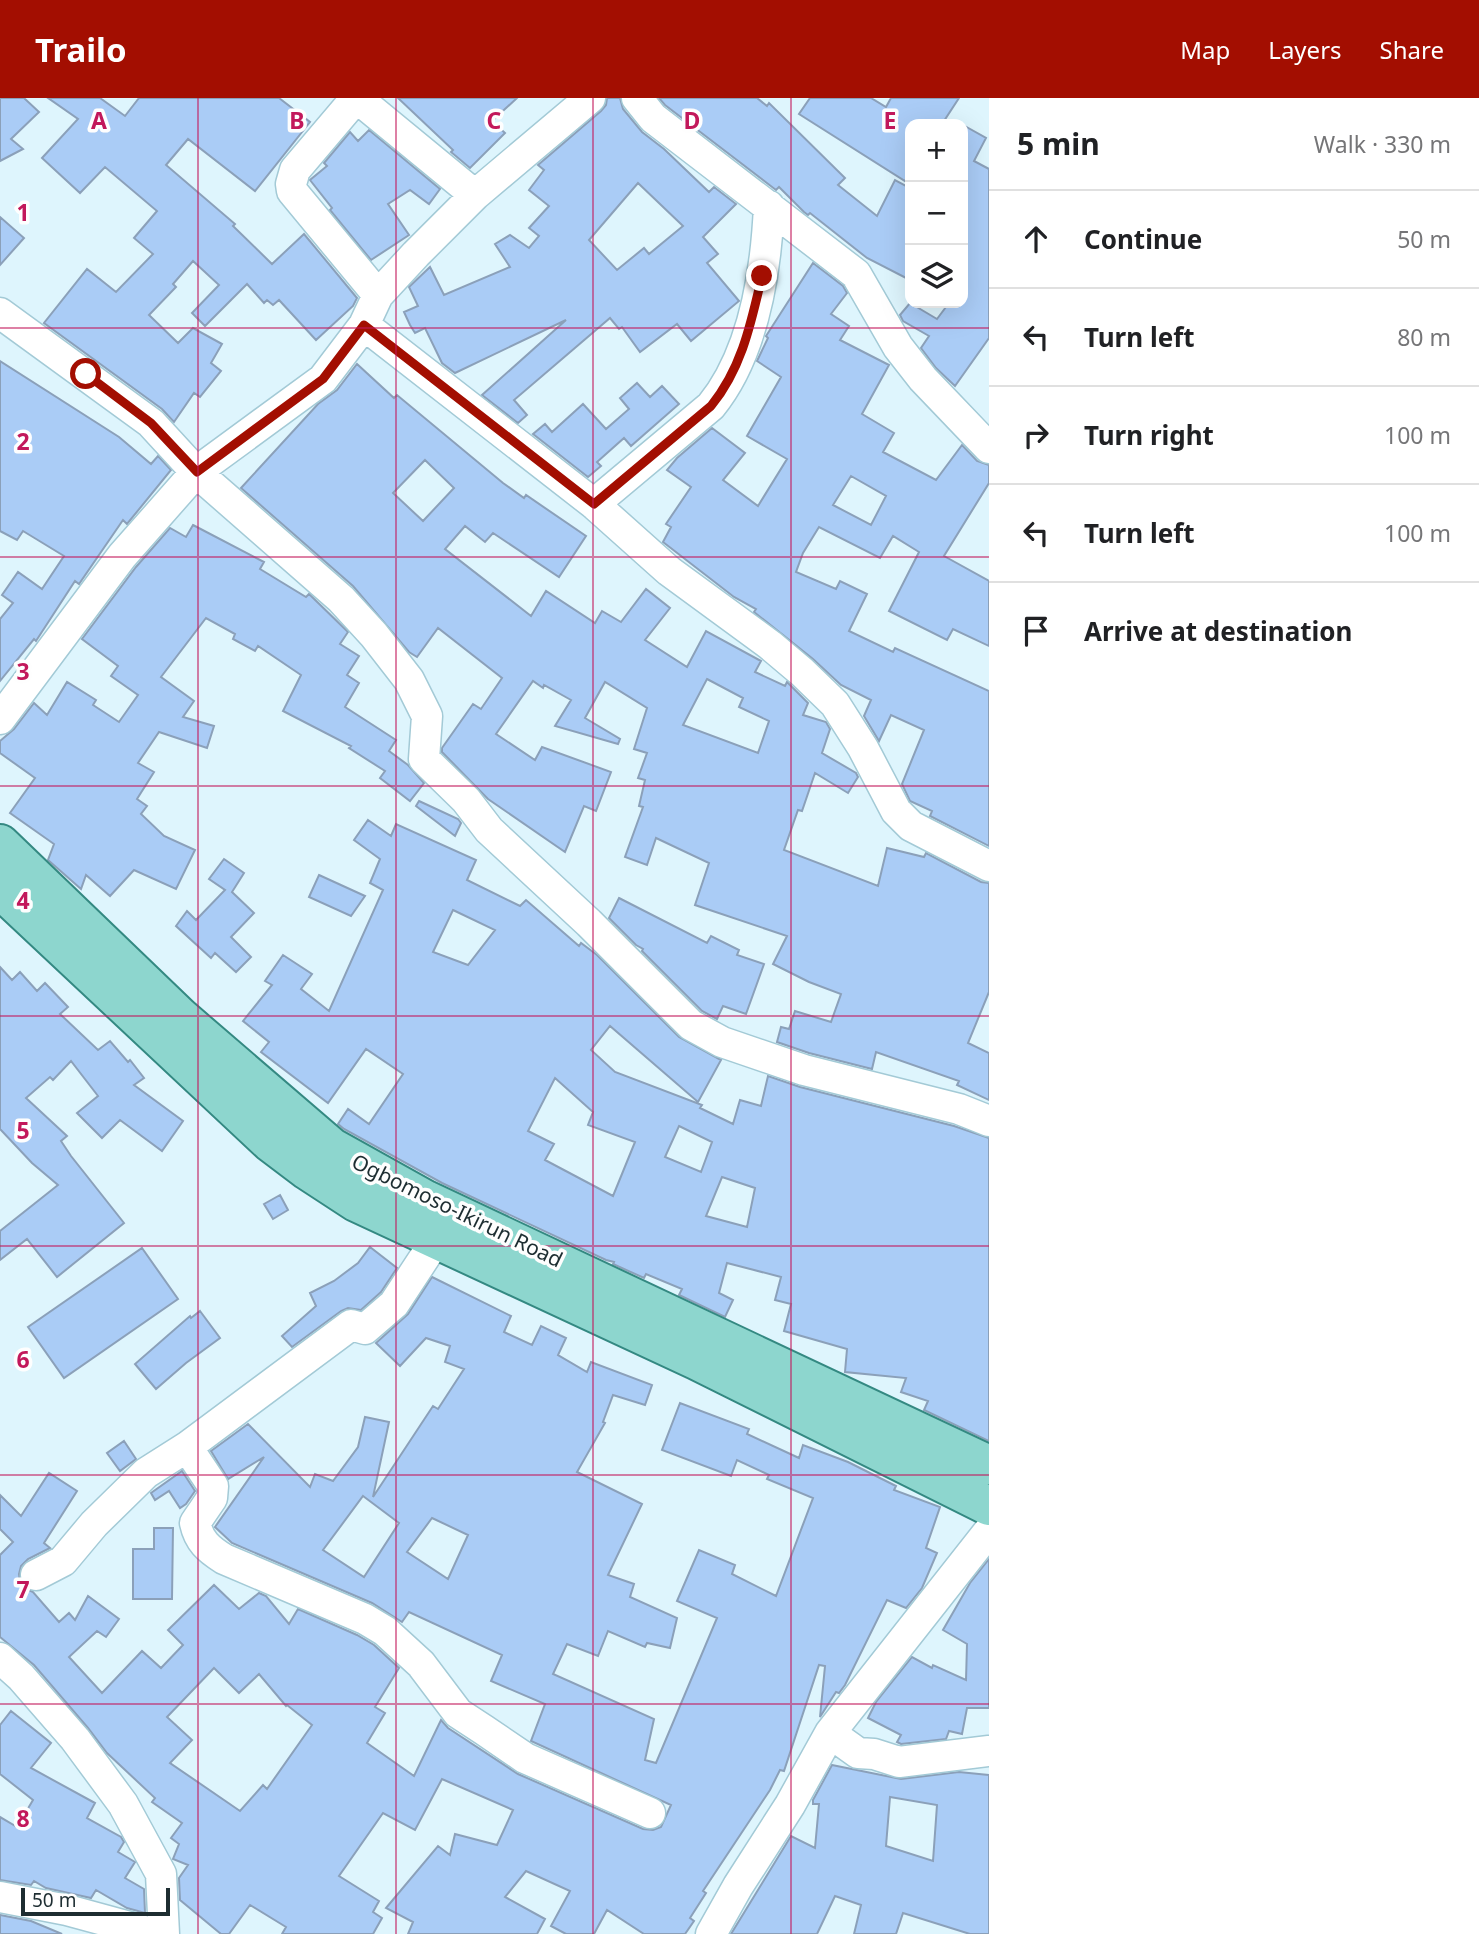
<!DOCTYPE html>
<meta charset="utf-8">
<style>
body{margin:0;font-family:"Noto Sans",sans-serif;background:#f2f2f2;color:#202124}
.controls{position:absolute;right:21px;top:21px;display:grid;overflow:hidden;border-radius:14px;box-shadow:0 7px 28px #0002}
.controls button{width:63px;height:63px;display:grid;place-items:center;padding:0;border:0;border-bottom:2px solid #e0e0e0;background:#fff;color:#202124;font:35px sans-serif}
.scale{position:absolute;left:21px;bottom:18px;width:149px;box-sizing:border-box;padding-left:7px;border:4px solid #1d2d31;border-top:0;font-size:19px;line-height:24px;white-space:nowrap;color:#1d2d31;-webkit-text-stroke:5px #fefefe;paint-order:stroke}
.stop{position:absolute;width:21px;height:21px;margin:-16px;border:5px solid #a30e01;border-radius:50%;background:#fff}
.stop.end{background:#a30e01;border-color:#fff;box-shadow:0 2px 7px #0008}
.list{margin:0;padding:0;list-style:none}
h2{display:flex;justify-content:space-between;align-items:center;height:91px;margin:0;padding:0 28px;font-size:30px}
h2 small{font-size:23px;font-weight:400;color:#757577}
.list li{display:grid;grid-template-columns:46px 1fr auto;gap:21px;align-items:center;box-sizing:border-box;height:98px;padding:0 28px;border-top:2px solid #e0e0e0}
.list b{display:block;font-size:26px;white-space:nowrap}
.list em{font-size:23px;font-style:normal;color:#757577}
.icon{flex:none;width:38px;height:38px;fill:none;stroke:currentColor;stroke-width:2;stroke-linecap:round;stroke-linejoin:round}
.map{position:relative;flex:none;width:989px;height:1836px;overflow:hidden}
header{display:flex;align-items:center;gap:42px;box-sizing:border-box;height:98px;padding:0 35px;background:#a30e01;color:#fff}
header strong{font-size:33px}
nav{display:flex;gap:38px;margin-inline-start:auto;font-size:24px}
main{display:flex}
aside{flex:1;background:#fff}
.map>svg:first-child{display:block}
.building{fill:#aaccf6;stroke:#8ba0b9;stroke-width:2;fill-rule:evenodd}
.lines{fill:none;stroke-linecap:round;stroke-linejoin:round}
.minor-casing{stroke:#a3cad6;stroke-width:33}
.major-casing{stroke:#348982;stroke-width:42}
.minor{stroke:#fff;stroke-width:30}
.major{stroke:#8dd6ce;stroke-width:38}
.route{stroke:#a30e01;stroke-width:9}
.grid{fill:none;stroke:#c2185b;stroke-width:2;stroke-opacity:0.55}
.labels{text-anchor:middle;stroke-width:7;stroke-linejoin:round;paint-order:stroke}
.street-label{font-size:21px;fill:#1d2d31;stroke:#fefefe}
.grid-label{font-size:23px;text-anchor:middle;font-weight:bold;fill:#c2185b;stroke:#fefefe;stroke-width:7;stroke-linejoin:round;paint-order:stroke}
</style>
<header>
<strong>Trailo</strong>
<nav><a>Map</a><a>Layers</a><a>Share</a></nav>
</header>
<main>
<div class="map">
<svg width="989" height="1836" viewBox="0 0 989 1836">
<rect width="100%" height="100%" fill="#def5fd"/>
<!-- building -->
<path class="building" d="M 0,0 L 24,0 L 39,14 L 11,41 L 23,51 L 0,63 Z
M 48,0 L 100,0 L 125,18 L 139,0 L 279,0 L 310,24 L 255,93 L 188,41 L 166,67 L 235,126 L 233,128 L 272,166 L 304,136 L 357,200 L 353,208 L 316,242 L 279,202 L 273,207 L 267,202 L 264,205 L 247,186 L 205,228 L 192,215 L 219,187 L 193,163 L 173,186 L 176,189 L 149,217 L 178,245 L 193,230 L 222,246 L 211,265 L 221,273 L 200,299 L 194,295 L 174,324 L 162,311 L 44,225 L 87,171 L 116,194 L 153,156 L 134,140 L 157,113 L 105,69 L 80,95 L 42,60 L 78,21 Z
M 398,0 L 517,0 L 492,23 L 505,35 L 470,70 L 451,54 L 453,52 Z
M 607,0 L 620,0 L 623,11 L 642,34 L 664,51 L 709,94 L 714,89 L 736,106 L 703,139 L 718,156 L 707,165 L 739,203 L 691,243 L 677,226 L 640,254 L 622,229 L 619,231 L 610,220 L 514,302 L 527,317 L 518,325 L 482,297 L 566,222 L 455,275 L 442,265 L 425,230 L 415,235 L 410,227 L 404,214 L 418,208 L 409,189 L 430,169 L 444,197 L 510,169 L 495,146 L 510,137 L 529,150 L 539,138 L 529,130 L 549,108 L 529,92 L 544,72 L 538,67 L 601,13 L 606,7 ZM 638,85 L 683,128 L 649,156 L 644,150 L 617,172 L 589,142 Z
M 659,0 L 757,0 L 767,8 L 769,5 L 845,80 L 838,87 L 877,118 L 895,82 L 910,90 L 910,182 L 867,160 L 810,115 L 808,117 L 804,114 L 779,89 L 776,92 L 665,7 Z
M 810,0 L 871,0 L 886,9 L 891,0 L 959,0 L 942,26 L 910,26 L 910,75 L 905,83 L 799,16 Z
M 963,27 L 986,40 L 974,63 L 989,71 L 989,240 L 955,288 L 936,270 L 921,250 L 929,238 L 903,223 L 900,217 L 910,205 L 937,221 L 949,205 L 963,205 Z
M 369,32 L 440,91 L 429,106 L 410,92 L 388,106 L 409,137 L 371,162 L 330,112 L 332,110 L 310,82 L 327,68 L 324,65 L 350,34 L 358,43 Z
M 0,119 L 24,140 L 0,167 Z
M 813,165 L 843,188 L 847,195 L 831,216 L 849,228 L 840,242 L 889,267 L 862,316 L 894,335 L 883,354 L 936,382 L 962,347 L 977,363 L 989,367 L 989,385 L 944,458 L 989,483 L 989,548 L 953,531 L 947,542 L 889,513 L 919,454 L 893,438 L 880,460 L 819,429 L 803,455 L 796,474 L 836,491 L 840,483 L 867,496 L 849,533 L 893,554 L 895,550 L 989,593 L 989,748 L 930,718 L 932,713 L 910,703 L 902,686 L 924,632 L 891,617 L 879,643 L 864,618 L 871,602 L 841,587 L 813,561 L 754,514 L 756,511 L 734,499 L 663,444 L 671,429 L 666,426 L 691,389 L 667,372 L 677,360 L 712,330 L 745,355 L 723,382 L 758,408 L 787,361 L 747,338 L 781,279 L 757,263 L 768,240 L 766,238 ZM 851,378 L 886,398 L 871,427 L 833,407 Z
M 0,263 L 119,339 L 151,366 L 158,358 L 171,372 L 127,426 L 123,422 L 79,486 L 75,483 L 36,543 L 34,541 L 0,583 L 0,521 L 13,505 L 2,497 L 18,474 L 42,491 L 64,458 L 23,433 L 17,442 L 0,433 Z
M 357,266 L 394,300 L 397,297 L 503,385 L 524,400 L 526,397 L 586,438 L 559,479 L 493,435 L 485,444 L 465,428 L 445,451 L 531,518 L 546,493 L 595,525 L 602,513 L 621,524 L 646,491 L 670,510 L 645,542 L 687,569 L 706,533 L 761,563 L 755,574 L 785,588 L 787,584 L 808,605 L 803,617 L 826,624 L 830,631 L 822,655 L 856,675 L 858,679 L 848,695 L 815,675 L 802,713 L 798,712 L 784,752 L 878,788 L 887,750 L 924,759 L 926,755 L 981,784 L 989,785 L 989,894 L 968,945 L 989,955 L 989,1002 L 957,987 L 959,983 L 876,954 L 872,971 L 809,955 L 777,944 L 781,929 L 789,931 L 795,913 L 831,924 L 841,896 L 809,884 L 773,866 L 787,838 L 695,807 L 709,765 L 656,740 L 647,767 L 625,759 L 643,709 L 639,708 L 645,682 L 638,680 L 647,655 L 634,651 L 647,610 L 605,584 L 585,620 L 620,641 L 618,646 L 555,628 L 571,602 L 544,587 L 543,590 L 533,583 L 496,636 L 535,662 L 542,649 L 611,674 L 596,713 L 584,708 L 565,754 L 488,701 L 442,654 L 442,650 L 473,606 L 481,611 L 502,580 L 438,530 L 417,559 L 409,554 L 353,488 L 241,390 L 318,306 L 337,292 ZM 425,362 L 454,390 L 423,423 L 393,395 ZM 707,581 L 743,600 L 739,609 L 769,623 L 758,655 L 683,627 Z
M 637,285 L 650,299 L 662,288 L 679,306 L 631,348 L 624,340 L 597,364 L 601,368 L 588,379 L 533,336 L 545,326 L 552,334 L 583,306 L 606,331 L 629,311 L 620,300 Z
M 193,427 L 264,464 L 260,471 L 306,499 L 309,496 L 348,534 L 340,546 L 359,558 L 347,577 L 359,585 L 345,609 L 396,642 L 389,653 L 408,667 L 424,685 L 410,703 L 380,680 L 385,673 L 349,650 L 351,648 L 283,613 L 301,577 L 258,548 L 255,553 L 233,541 L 235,536 L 206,520 L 161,579 L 194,603 L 183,619 L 214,628 L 207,650 L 159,634 L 138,665 L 154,674 L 137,701 L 147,708 L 141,716 L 164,738 L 195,752 L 176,791 L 134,772 L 110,798 L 86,777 L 81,791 L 48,762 L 54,746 L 10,715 L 35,680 L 0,655 L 0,643 L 14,631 L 34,605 L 47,617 L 67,584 L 96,602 L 93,607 L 119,624 L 138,597 L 111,578 L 118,568 L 82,541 L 136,469 L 170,430 L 186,439 Z
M 419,703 L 458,721 L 461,725 L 455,738 L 416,708 Z
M 368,722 L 391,738 L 396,726 L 476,762 L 467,782 L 520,808 L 526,802 L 579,848 L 581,845 L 597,857 L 679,939 L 721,962 L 698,1004 L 610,928 L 591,952 L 615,974 L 702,1007 L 700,1010 L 733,1026 L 740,1002 L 761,1008 L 768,978 L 800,989 L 954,1028 L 989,1040 L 989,1343 L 924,1312 L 928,1303 L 901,1294 L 906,1280 L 845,1274 L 847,1251 L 784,1233 L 791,1206 L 775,1202 L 781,1179 L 727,1165 L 719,1195 L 733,1202 L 725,1219 L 679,1197 L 682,1191 L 646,1176 L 644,1180 L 613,1166 L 614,1164 L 606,1162 L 442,1085 L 344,1031 L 338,1026 L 348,1011 L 369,1026 L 403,976 L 366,951 L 328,1005 L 261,954 L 269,944 L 243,923 L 272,887 L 265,883 L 283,857 L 312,876 L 301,891 L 329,913 L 383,792 L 370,785 L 380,761 L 354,742 ZM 453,812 L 495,832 L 468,867 L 433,854 ZM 555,980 L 593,1014 L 588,1027 L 635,1044 L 613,1098 L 545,1062 L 554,1046 L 528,1033 ZM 679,1028 L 712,1044 L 701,1074 L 665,1059 ZM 722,1079 L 755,1090 L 747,1129 L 706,1118 Z
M 224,761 L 244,775 L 232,794 L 254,815 L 231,839 L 251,859 L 236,874 L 215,855 L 211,860 L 176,828 L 187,813 L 196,822 L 225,792 L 209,781 Z
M 319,777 L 365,798 L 351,818 L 309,799 Z
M 619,800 L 707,845 L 711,838 L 739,852 L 737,857 L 764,866 L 746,916 L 723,908 L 717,921 L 702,913 L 642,853 L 643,851 L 636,847 L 609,820 Z
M 0,869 L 12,882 L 20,874 L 37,893 L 45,885 L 68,909 L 60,916 L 98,952 L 110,943 L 128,964 L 130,962 L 144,980 L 134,987 L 183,1023 L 162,1053 L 120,1022 L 102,1040 L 77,1015 L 98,998 L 71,963 L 53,982 L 50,979 L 26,1000 L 67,1038 L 61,1043 L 71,1058 L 124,1125 L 57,1179 L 27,1141 L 0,1162 L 0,1133 L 58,1087 L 32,1065 L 0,1031 Z
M 280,1097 L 288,1112 L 273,1121 L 264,1106 Z
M 370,1149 L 397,1170 L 381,1194 L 361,1212 L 348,1210 L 341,1213 L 292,1249 L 282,1238 L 316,1208 L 310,1195 L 334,1183 L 358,1165 Z
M 142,1150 L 178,1201 L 64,1280 L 28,1229 Z
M 432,1179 L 511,1218 L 504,1234 L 532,1247 L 541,1228 L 566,1240 L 558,1257 L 587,1274 L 591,1264 L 652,1287 L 645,1307 L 613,1297 L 603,1324 L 605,1325 L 577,1374 L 642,1406 L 608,1477 L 634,1486 L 630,1499 L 677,1520 L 670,1550 L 647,1545 L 645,1549 L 608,1533 L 598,1558 L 567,1546 L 553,1576 L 654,1621 L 645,1662 L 656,1665 L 717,1520 L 677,1503 L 699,1452 L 735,1467 L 732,1476 L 776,1498 L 813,1400 L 767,1381 L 769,1377 L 737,1362 L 731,1378 L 662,1352 L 680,1305 L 749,1331 L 747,1336 L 799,1360 L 803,1347 L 848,1364 L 896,1388 L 894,1392 L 940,1409 L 926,1450 L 937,1455 L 922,1490 L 906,1510 L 887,1502 L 845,1587 L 839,1595 L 836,1594 L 820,1619 L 825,1568 L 819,1567 L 784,1673 L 780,1672 L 770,1692 L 703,1793 L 706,1795 L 690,1820 L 694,1823 L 685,1836 L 644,1836 L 607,1812 L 594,1836 L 566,1836 L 551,1828 L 570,1793 L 526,1773 L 505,1799 L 545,1821 L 537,1836 L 408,1836 L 413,1824 L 386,1810 L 438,1748 L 450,1757 L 455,1736 L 497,1747 L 513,1712 L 442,1681 L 415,1732 L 383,1715 L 339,1778 L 379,1803 L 373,1814 L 382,1820 L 373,1836 L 282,1836 L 286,1829 L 250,1807 L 229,1836 L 221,1836 L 180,1802 L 179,1780 L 188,1767 L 173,1761 L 179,1746 L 171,1740 L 182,1725 L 152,1704 L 155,1700 L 107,1655 L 88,1630 L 34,1567 L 0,1539 L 0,1457 L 13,1444 L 0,1431 L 0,1397 L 21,1418 L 49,1375 L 77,1393 L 44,1445 L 50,1450 L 28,1461 L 21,1468 L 19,1476 L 20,1484 L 26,1491 L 33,1494 L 59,1524 L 69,1515 L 75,1522 L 88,1498 L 119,1521 L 106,1539 L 97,1533 L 69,1559 L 102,1595 L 142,1553 L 161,1570 L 183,1547 L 168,1532 L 214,1487 L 239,1511 L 259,1495 L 266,1498 L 289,1526 L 298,1511 L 357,1537 L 374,1547 L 399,1570 L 375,1609 L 385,1615 L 367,1645 L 414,1678 L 441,1622 L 448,1630 L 518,1676 L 643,1731 L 653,1732 L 661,1729 L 671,1707 L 531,1643 L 545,1606 L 491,1583 L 502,1557 L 409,1514 L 402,1524 L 372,1505 L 232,1445 L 215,1429 L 264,1359 L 228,1381 L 211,1353 L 248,1326 L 310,1389 L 315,1376 L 333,1383 L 358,1349 L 365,1319 L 389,1324 L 373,1399 L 433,1308 L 438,1311 L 464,1271 L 445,1264 L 450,1248 L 426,1240 L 400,1268 L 376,1245 L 408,1216 ZM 363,1398 L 399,1425 L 364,1479 L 323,1452 ZM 432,1420 L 468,1437 L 448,1481 L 407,1454 ZM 214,1570 L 239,1595 L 259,1576 L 286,1608 L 287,1607 L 312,1627 L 267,1691 L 263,1687 L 240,1713 L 170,1665 L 192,1642 L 167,1619 Z
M 200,1213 L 220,1240 L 186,1265 L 156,1291 L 135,1266 L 190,1218 L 191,1220 Z
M 124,1343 L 136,1361 L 120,1373 L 107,1355 Z
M 182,1373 L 195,1393 L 186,1406 L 180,1410 L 169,1393 L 155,1402 L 151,1395 Z
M 154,1430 L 173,1430 L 172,1501 L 133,1501 L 133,1451 L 154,1451 Z
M 989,1461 L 989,1610 L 967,1610 L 962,1636 L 949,1633 L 946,1641 L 901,1646 L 897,1644 L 901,1637 L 868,1620 L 876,1604 L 912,1559 L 932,1570 L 933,1567 L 966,1582 L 967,1546 L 943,1532 L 970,1485 Z
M 11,1613 L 51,1645 L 31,1670 L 95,1705 L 87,1720 L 121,1739 L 124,1744 L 118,1754 L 135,1764 L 125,1780 L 144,1791 L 145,1815 L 127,1810 L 96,1792 L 91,1800 L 46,1790 L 34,1783 L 31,1787 L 0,1782 L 0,1719 L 17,1729 L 33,1702 L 0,1676 L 0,1627 Z
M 832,1667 L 901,1681 L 959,1674 L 989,1677 L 989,1836 L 970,1836 L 903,1815 L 896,1836 L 854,1836 L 861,1807 L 835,1798 L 817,1836 L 731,1836 L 791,1738 L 815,1750 L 819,1706 L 813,1706 L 813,1702 ZM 890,1699 L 937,1707 L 933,1763 L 886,1748 Z
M 0,1817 L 31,1823 L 62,1836 L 0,1836 Z"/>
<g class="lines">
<!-- minor casing -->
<g class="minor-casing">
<path id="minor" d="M 356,0 L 295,72 L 291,86 L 292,93 L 378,197
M 357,0 L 475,97
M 637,0 L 653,20 L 856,176 L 898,249 L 923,281 L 989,350
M 0,215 L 151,325 L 196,374 L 341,501 L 374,537 L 409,582 L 427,618 L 424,661 L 466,702 L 489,732 L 589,825 L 691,927 L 722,944 L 804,972 L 959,1011 L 989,1023
M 364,227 L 594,406 L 669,473 L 770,547 L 802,574 L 835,606 L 863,650 L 896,713 L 911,728 L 989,768
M 594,406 L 711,308 C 754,255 766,174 769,108
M 0,621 L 122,458 L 196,374 L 323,281 L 364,227 L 378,197 L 416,156 L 475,97 L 590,0
M 187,1349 L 213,1388 L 212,1400 L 195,1425 C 199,1443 208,1451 224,1461 L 365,1521 L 385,1533 L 421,1566 L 458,1615 L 484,1632 L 525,1660 L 650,1715
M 36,1477 L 63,1463 L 94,1426 L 146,1375 L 187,1349 L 351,1227 L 365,1231 L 394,1206 L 436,1142
M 0,1560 L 21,1579 L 75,1641 L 123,1706 L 161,1776 L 164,1836
M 830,1635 L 858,1655 L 874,1656 L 899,1664 L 989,1653
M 0,1799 L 67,1812 L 155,1836
M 711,1836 L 738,1788 L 790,1707 L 830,1635 L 989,1433"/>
</g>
<!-- major casing -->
<g class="major-casing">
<path id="major" d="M 0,746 L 180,919 L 331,1049 L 426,1102 L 989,1367
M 0,791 L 270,1044 L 307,1072 L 356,1104 L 696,1262 L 989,1408"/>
</g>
<!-- minor -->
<use href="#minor" class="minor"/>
<!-- major -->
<use href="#major" class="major"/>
</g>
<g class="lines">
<!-- route -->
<path class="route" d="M 86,276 L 151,325 L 197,374 L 323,281 L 364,227 L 594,406 L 711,308 C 742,270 751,225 762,178"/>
</g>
<!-- grid -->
<path class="grid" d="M 198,0 L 198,1836M 396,0 L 396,1836M 593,0 L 593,1836M 791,0 L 791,1836M 0,230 L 989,230M 0,459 L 989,459M 0,688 L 989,688M 0,918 L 989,918M 0,1148 L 989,1148M 0,1377 L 989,1377M 0,1606 L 989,1606"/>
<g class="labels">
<!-- street labels -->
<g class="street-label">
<text transform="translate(457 1113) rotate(26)" y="7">Ogbomoso-Ikirun Road</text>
</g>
</g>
<g class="grid-label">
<text x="99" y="31">A</text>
<text x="297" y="31">B</text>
<text x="494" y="31">C</text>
<text x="692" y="31">D</text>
<text x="890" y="31">E</text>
<text x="23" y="123">1</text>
<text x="23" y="352">2</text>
<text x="23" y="582">3</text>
<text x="23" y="811">4</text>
<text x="23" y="1041">5</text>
<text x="23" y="1270">6</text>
<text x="23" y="1500">7</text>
<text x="23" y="1729">8</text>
</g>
</svg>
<div class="controls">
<button>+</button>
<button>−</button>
<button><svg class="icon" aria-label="layers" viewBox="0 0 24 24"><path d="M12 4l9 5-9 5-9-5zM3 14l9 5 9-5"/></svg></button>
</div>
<div class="scale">50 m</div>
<div class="stop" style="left:86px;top:276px"></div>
<div class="stop end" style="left:762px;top:178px"></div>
</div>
<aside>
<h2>5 min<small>Walk · 330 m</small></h2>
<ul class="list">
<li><svg class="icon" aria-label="ahead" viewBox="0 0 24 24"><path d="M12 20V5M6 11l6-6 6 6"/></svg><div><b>Continue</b></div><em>50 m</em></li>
<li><svg class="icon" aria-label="left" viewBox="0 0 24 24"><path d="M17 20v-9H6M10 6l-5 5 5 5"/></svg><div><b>Turn left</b></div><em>80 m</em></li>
<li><svg class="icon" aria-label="right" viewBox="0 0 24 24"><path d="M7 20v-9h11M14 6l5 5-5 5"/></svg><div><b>Turn right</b></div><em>100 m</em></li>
<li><svg class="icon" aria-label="left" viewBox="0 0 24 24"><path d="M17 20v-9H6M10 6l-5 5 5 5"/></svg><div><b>Turn left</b></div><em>100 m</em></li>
<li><svg class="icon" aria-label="arrive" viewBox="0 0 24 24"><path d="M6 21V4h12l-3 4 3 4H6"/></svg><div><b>Arrive at destination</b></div></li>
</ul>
</aside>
</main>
